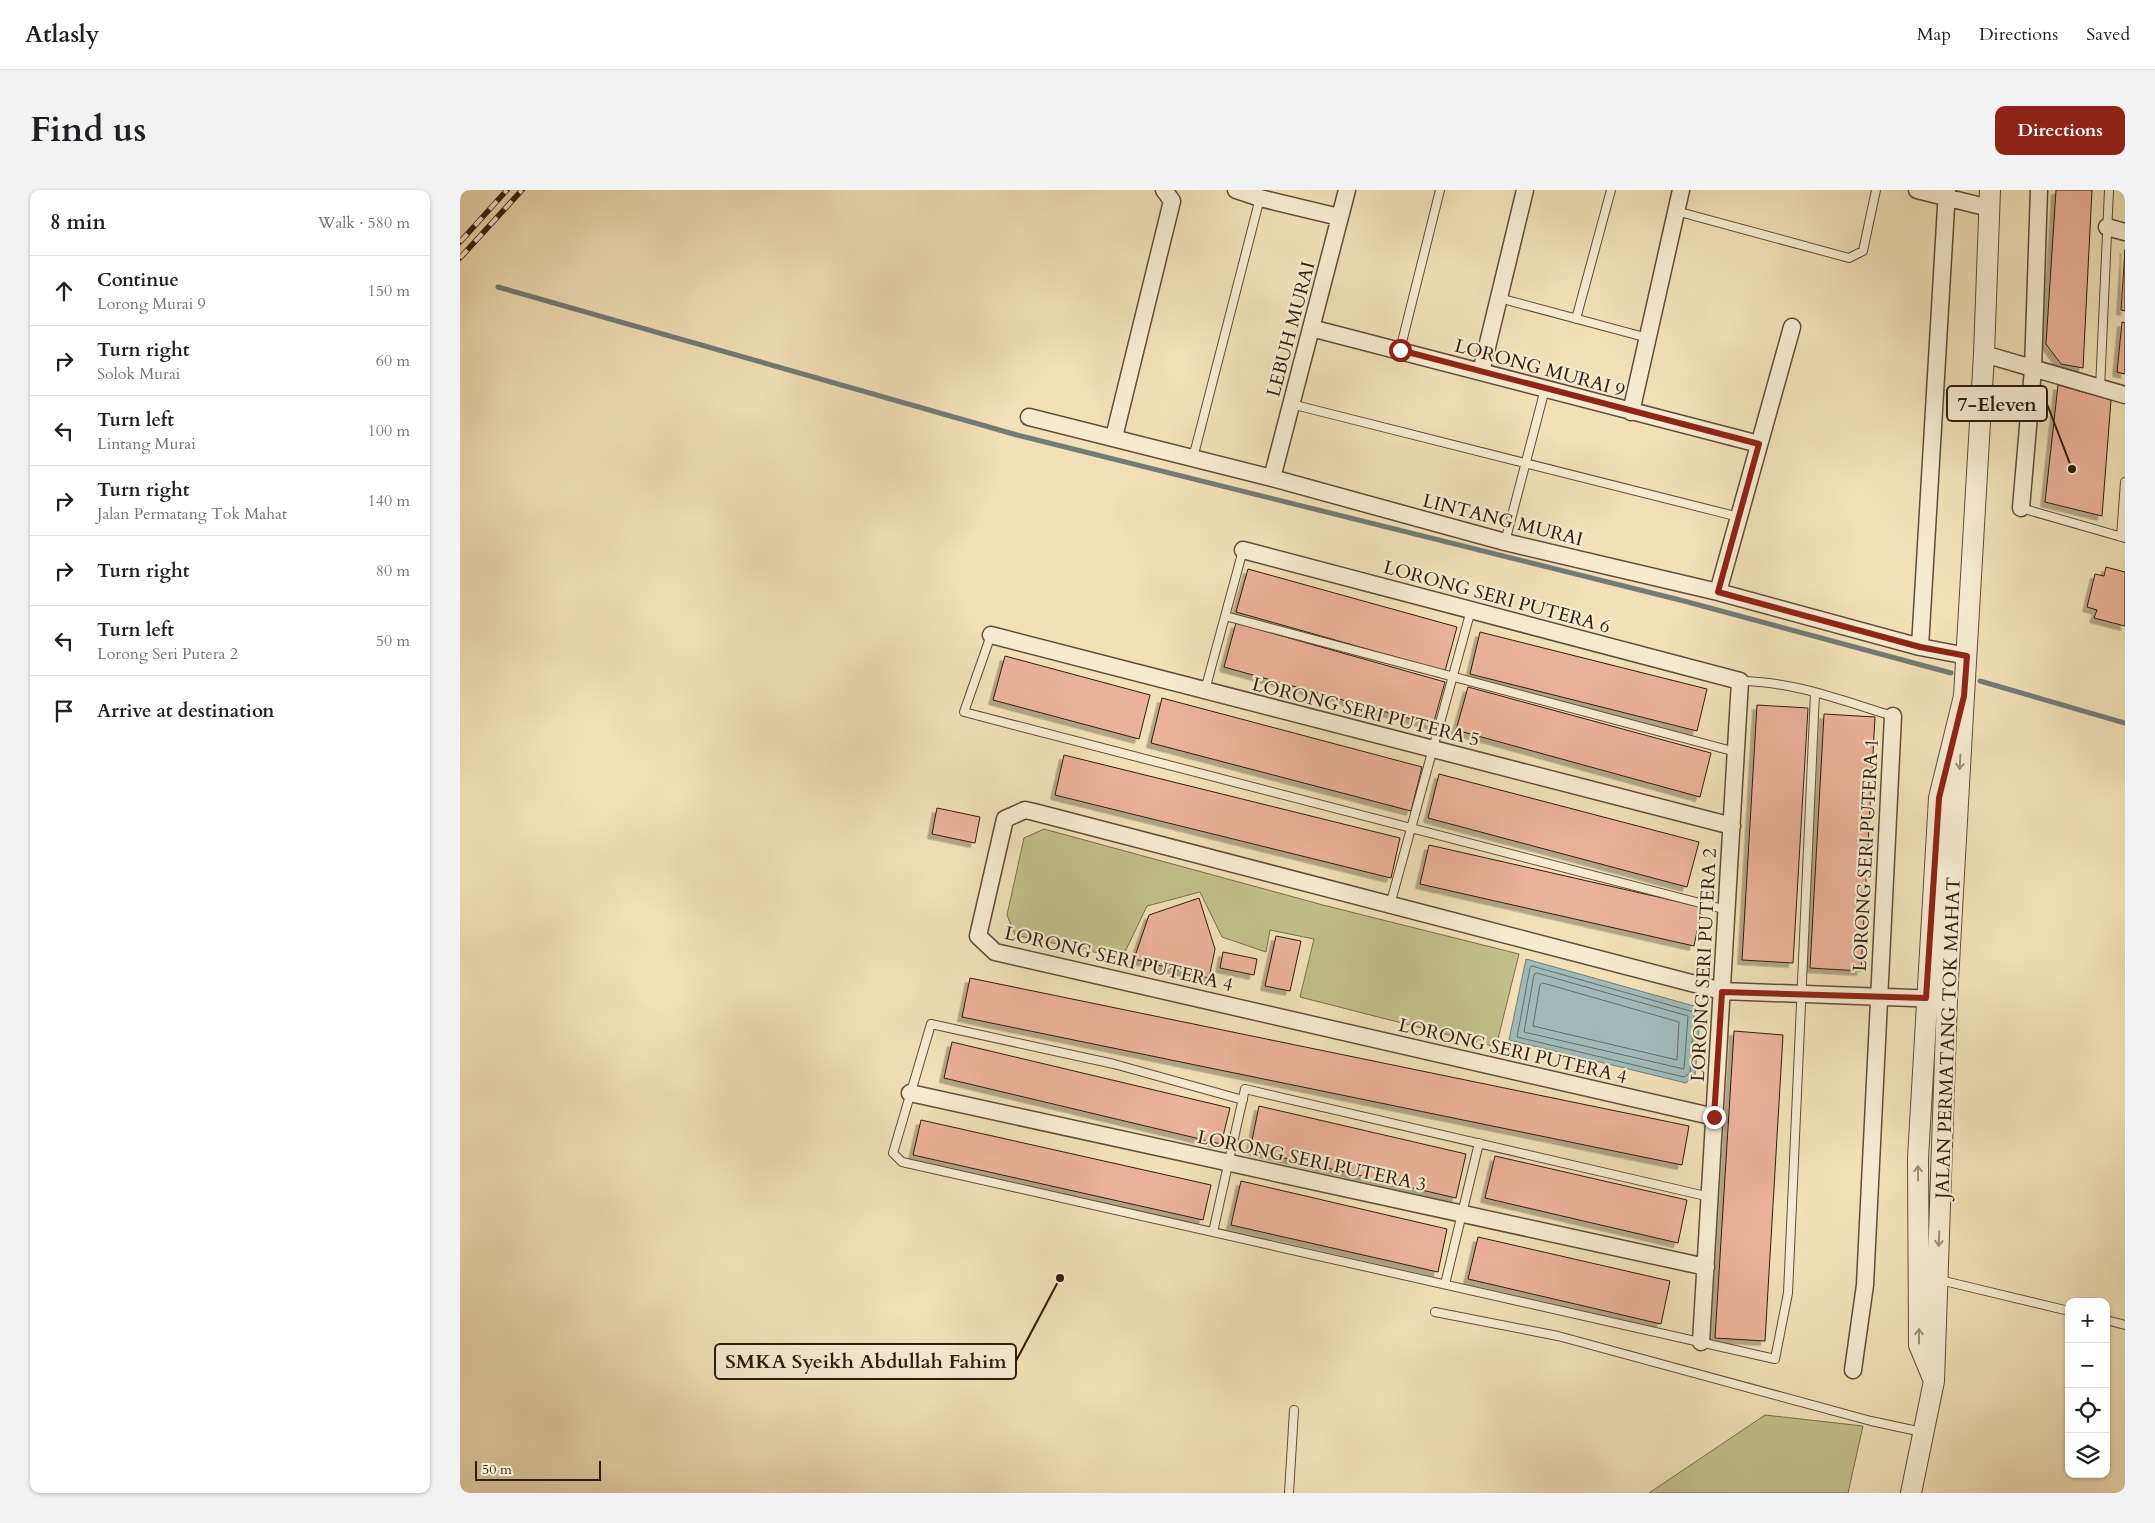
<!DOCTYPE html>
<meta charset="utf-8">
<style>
body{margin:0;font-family:Cardo,serif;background:#f2f2f2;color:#202124}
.controls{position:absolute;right:15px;bottom:15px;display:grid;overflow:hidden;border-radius:10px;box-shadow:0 1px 4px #0004}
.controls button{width:45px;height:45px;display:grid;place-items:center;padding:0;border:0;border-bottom:1px solid #e0e0e0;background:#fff;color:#202124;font:25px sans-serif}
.scale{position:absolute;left:15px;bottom:12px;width:126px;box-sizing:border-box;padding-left:5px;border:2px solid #311c0f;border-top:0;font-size:14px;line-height:18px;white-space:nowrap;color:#311c0f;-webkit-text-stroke:4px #f6ebd1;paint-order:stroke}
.stop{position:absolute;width:15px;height:15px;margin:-11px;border:4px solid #8f2418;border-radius:50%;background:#fff}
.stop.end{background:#8f2418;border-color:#fff;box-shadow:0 1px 5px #0008}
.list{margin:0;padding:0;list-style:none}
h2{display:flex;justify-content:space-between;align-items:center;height:65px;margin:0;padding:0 20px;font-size:21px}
h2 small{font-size:16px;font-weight:400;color:#757577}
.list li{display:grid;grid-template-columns:32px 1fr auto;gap:15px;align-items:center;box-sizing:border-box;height:70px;padding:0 20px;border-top:1px solid #e0e0e0}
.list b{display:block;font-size:19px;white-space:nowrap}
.list p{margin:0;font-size:16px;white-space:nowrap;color:#757577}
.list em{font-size:16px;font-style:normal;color:#757577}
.icon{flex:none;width:28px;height:28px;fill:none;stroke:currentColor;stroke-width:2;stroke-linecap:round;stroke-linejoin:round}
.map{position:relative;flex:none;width:1665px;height:1303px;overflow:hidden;border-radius:10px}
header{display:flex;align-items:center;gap:30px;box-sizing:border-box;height:70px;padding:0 25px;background:#fff;border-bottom:1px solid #e0e0e0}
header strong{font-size:24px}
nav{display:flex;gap:28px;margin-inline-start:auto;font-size:18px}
.intro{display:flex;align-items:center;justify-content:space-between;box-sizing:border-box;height:120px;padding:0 30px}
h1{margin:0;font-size:35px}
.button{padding:12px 22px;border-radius:10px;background:#8f2418;color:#fff;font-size:18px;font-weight:700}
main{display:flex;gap:30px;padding:0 30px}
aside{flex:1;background:#fff;border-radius:10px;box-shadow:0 1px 4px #0004}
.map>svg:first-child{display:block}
.green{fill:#c1c08a;stroke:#796e4c}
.water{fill:#9fbab9;stroke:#737b75}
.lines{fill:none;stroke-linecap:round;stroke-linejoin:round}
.shore{stroke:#686b64;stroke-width:1}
.stream{stroke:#737b75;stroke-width:5}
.building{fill:#ebb29b;stroke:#311c0f;filter:url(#shadow)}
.service-casing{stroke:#614d39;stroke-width:10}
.minor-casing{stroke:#614d39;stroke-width:19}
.tertiary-casing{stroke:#614d39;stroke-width:22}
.service{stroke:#f6ebd1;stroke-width:8}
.minor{stroke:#f6ebd1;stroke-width:16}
.tertiary{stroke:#f6ebd1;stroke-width:20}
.rail-casing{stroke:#311c0f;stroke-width:5.5}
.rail{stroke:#f6ebd1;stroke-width:4;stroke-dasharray:11;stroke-linecap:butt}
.oneway{stroke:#9d8e7a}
.route{stroke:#8f2418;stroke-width:6}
.labels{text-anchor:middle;stroke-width:4.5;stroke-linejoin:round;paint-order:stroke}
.street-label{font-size:19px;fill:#311c0f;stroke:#f6ebd1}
.leader{fill:none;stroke:#311c0f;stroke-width:2}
.callout-dot{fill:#311c0f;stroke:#f6ebd1;stroke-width:2}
.callout{fill:#f6ebd1;stroke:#311c0f;stroke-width:2}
.callout-label{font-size:20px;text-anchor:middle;font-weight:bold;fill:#311c0f}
</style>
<header>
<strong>Atlasly</strong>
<nav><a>Map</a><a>Directions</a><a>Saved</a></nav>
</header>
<div class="intro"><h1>Find us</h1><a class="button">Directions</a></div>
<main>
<aside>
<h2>8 min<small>Walk · 580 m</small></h2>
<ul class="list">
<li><svg class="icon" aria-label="ahead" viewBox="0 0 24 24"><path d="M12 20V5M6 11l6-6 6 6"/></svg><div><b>Continue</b><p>Lorong Murai 9</p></div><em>150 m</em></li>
<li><svg class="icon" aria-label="right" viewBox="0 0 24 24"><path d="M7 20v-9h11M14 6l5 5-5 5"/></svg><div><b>Turn right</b><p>Solok Murai</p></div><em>60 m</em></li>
<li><svg class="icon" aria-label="left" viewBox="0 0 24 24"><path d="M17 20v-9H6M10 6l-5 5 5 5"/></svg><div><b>Turn left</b><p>Lintang Murai</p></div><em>100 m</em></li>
<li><svg class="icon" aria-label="right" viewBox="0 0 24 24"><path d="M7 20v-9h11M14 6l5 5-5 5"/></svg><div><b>Turn right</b><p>Jalan Permatang Tok Mahat</p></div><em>140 m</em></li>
<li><svg class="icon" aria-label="right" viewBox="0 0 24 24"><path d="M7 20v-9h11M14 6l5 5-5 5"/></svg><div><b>Turn right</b></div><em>80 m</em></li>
<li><svg class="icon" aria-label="left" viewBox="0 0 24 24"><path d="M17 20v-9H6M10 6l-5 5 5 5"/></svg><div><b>Turn left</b><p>Lorong Seri Putera 2</p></div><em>50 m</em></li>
<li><svg class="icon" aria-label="arrive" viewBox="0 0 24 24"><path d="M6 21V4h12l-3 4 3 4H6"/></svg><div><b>Arrive at destination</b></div></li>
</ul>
</aside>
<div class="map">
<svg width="1665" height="1303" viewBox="0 0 1665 1303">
<defs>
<filter id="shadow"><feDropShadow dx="-4.5" dy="4.5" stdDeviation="0" flood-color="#0004"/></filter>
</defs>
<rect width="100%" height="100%" fill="#f1e0b8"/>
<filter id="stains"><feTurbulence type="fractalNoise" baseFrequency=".004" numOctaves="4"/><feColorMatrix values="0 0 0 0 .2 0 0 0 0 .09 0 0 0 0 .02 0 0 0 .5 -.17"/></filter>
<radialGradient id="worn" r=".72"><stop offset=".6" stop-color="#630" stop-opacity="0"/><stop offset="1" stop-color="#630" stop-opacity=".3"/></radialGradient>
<!-- green -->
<path class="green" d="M 584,639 L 863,715 L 1059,764 L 1036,857 L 840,807 L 854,749 L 810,740 L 806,762 L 762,747 L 740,702 L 687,716 L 662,768 L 555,745 L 547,725 L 564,648 Z
M 1305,1225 L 1403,1236 L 1388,1303 L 1189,1303 Z"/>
<!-- water -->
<path class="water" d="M 1066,769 L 1241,818 L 1235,885 L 1226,893 L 1049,850 Z"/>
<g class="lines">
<!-- shore -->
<path class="shore" d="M 1072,776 L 1234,822 L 1230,883 L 1224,887 L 1057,847 L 1070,778 Z
M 1077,783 L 1228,826 L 1224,879 L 1064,842 L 1074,785 Z
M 1083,793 L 1219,832 L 1217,870 L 1073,836 L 1080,795 Z"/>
<!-- stream -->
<path class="stream" d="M 38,97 L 557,245 L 1224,411 L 1491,483
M 1520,491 L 1665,533"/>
</g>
<!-- building -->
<path class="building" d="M 1596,0 L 1632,0 L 1623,178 L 1601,174 L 1586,154 Z
M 1665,59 L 1665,121 L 1661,120 Z
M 1662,132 L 1665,133 L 1665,184 L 1657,182 Z
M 1598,195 L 1651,210 L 1642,326 L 1585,312 Z
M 1646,377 L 1665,382 L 1665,436 L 1634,428 L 1637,420 L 1627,417 L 1635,384 L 1644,386 Z
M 788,379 L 997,437 L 985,481 L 776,422 Z
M 776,433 L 985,492 L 973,535 L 764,477 Z
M 1020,442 L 1247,499 L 1237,541 L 1010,484 Z
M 545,466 L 690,505 L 679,549 L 533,510 Z
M 1008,497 L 1251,563 L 1240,607 L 996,540 Z
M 702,508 L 962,577 L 951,621 L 691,553 Z
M 1297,515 L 1348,518 L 1333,773 L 1282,770 Z
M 1364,524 L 1415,527 L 1401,781 L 1350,778 Z
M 604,565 L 940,648 L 931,688 L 595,605 Z
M 979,584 L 1239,652 L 1227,697 L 968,628 Z
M 477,618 L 520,627 L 515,653 L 472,644 Z
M 969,655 L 1242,717 L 1234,756 L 960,694 Z
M 739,708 L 755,759 L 749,788 L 674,769 L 689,725 Z
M 816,746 L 841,751 L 830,801 L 805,796 Z
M 763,762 L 797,769 L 794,785 L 760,778 Z
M 510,788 L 1229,936 L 1222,975 L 502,827 Z
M 1274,841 L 1323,845 L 1305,1151 L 1255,1148 Z
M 492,852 L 770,918 L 761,954 L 484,888 Z
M 799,916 L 1006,964 L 996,1008 L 790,960 Z
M 461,930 L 751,995 L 743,1030 L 453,965 Z
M 1035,966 L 1227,1010 L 1218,1053 L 1025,1008 Z
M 781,991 L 987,1039 L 978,1082 L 771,1035 Z
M 1018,1047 L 1210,1091 L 1201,1134 L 1008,1089 Z"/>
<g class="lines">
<!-- service casing -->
<g class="service-casing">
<path id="service" d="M 1216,21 L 1389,68 L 1403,61 L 1416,0
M 1039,108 L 1188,148
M 1116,129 L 1151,0
M 940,160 L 980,0
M 1640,198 L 1649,0
M 831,214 L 1279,327
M 733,268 L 800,8
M 1561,318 L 1665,348
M 1661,347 L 1665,292
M 1045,352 L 1085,199
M 765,426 L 1276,562
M 531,445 L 504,522 L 1267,720
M 1280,491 C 1332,491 1383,511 1433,526
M 745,500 L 783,360
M 930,715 L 1011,420
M 783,910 L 654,874 L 471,834 L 433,963 L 442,972 L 1315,1169 L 1328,1103 L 1355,503
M 753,1042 L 785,899 L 1250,1007
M 1480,1090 L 1609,1121
M 985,1094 L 1019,953
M 975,1122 L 1098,1146 L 1411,1231 L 1462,1242
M 1646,1130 L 1665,1135
M 829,1303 L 834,1220"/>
</g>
<!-- minor casing -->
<g class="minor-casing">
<path id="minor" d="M 776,0 L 800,8 L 879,27
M 1457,0 L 1529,18
M 1647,37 L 1665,42
M 851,138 L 1299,254
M 1524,164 L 1665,205
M 1021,182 L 1065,0
M 1171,222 L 1221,0
M 569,227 L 812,288 L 1045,352 L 1258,402 L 1460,457 L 1507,466
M 654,247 L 712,11 L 704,0
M 812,288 L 887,0
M 1561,318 L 1573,179 L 1579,0
M 783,360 L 1280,491 L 1241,1152
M 1258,402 L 1332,137
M 531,445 L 1272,636
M 1460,457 L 1487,0
M 450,903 L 1246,1077
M 1255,927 L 535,762 L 518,746 L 545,629 L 565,620 L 574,622 L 1262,801 L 1479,809
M 1393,1180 L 1405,1095 L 1433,526"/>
</g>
<!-- tertiary casing -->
<g class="tertiary-casing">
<path id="tertiary" d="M 1504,506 L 1524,164 L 1530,0
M 1451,1303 L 1474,1191 L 1487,809 L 1504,506 L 1479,608 L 1458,968 L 1459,1155 L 1474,1191"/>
</g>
<!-- service -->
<use href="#service" class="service"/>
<!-- minor -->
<use href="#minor" class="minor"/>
<!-- tertiary -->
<use href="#tertiary" class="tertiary"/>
<!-- rail casing -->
<g class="rail-casing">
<path id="rail" d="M 0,52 L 47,0
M 0,68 L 62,0"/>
</g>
<!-- rail -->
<use href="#rail" class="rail"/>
</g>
<!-- one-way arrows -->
<defs><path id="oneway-shaft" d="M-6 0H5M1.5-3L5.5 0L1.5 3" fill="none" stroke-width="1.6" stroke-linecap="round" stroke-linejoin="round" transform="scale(1.25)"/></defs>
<g class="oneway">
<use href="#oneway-shaft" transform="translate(1500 572) rotate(93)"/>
<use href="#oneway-shaft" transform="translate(1458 983) rotate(-90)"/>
<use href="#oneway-shaft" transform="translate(1479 1049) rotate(92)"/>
<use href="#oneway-shaft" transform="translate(1459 1146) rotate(-90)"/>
</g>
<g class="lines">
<!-- route -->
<path class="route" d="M 940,160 L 1299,254 L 1258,402 L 1460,457 L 1507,466 L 1504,506 L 1479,608 L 1466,808 L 1262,802 L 1254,927"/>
</g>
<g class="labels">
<!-- street labels -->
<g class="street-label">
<text transform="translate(830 139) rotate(-75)" y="7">LEBUH MURAI</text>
<text transform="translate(1080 177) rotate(15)" y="7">LORONG MURAI 9</text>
<text transform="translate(1043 329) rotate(14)" y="7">LINTANG MURAI</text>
<text transform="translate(1037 406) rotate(15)" y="7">LORONG SERI PUTERA 6</text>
<text transform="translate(906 521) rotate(14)" y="7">LORONG SERI PUTERA 5</text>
<text transform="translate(1405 665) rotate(-87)" y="7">LORONG SERI PUTERA 1</text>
<text transform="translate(659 768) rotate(13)" y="7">LORONG SERI PUTERA 4</text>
<text transform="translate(1243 775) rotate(-87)" y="7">LORONG SERI PUTERA 2</text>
<text transform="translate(1487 848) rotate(-88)" y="7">JALAN PERMATANG TOK MAHAT</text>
<text transform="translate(1053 860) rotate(13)" y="7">LORONG SERI PUTERA 4</text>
<text transform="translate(852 970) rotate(12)" y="7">LORONG SERI PUTERA 3</text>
</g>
</g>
<!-- callouts -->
<path class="leader" d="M1612 279L1587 214M600 1088L556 1171"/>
<g class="callout-dot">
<circle cx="1612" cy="279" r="5"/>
<circle cx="600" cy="1088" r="5"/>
</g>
<g class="callout">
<rect x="1487" y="196" width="100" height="35" rx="5"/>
<rect x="255" y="1154" width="301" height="35" rx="5"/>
</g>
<g class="callout-label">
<text x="1537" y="221">7-Eleven</text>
<text x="406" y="1178">SMKA Syeikh Abdullah Fahim</text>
</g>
<rect width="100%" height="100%" filter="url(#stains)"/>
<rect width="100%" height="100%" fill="url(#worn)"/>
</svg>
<div class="controls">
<button>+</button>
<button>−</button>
<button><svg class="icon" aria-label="locate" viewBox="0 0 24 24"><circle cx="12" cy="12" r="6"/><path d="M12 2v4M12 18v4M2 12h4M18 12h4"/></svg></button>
<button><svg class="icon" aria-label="layers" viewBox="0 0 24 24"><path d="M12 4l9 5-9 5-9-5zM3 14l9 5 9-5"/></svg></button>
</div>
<div class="scale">50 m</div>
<div class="stop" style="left:940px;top:160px"></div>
<div class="stop end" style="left:1254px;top:927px"></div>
</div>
</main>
